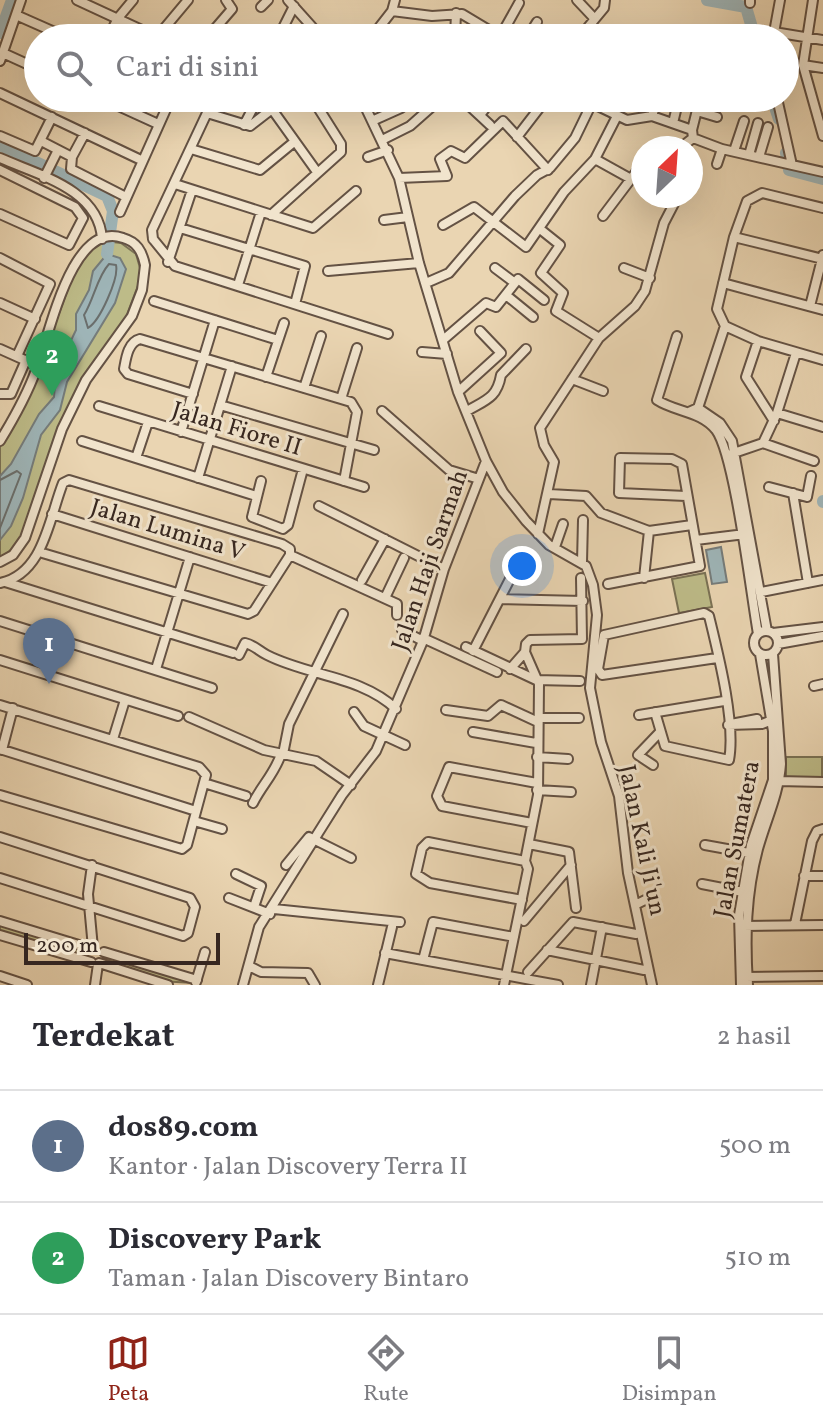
<!DOCTYPE html>
<html lang="id">
<meta charset="utf-8">
<style>
body{margin:0;font-family:Vollkorn,serif;background:#f2f2f3;color:#2b2b33}
.compass{position:absolute;left:631px;top:136px;width:72px;height:72px;border-radius:50%;background:#fff;box-shadow:0 8px 32px #0002;rotate:25deg}
.scale{position:absolute;left:24px;bottom:20px;width:196px;box-sizing:border-box;padding-left:8px;border:4px solid #372720;border-top:0;font-size:22px;line-height:28px;white-space:nowrap;color:#372720;-webkit-text-stroke:6px #f1e4cd;paint-order:stroke}
.you{position:absolute;left:522px;top:566px;width:28px;height:28px;margin:-20px;border:6px solid #fff;border-radius:50%;background:#1a73e8;box-shadow:0 0 0 12px #1a73e833}
.badge{display:grid;place-items:center;width:52px;height:52px;border-radius:50%;background:#8f2418;color:#fff;font-size:26px;font-weight:700}
.pin{position:absolute;translate:-50% -66px;filter:drop-shadow(0 2px 4px #0008)}
.pin::after{content:'';position:absolute;top:42px;width:28px;height:24px;background:inherit;clip-path:polygon(0 0,100% 0,50% 100%)}
.list{margin:0;padding:0;list-style:none}
h2{display:flex;justify-content:space-between;align-items:center;height:104px;margin:0;padding:0 32px;font-size:34px}
h2 small{font-size:26px;font-weight:400;color:#7c7c81}
.list li{display:grid;grid-template-columns:52px 1fr auto;gap:24px;align-items:center;box-sizing:border-box;height:112px;padding:0 32px;border-top:2px solid #e1e1e2}
.list b{display:block;font-size:30px;white-space:nowrap}
.list p{margin:0;font-size:26px;white-space:nowrap;color:#7c7c81}
.list em{font-size:26px;font-style:normal;color:#7c7c81}
.icon{flex:none;width:44px;height:44px;fill:none;stroke:currentColor;stroke-width:2;stroke-linecap:round;stroke-linejoin:round}
.map{position:relative;flex:none;width:823px;height:985px;overflow:hidden}
.search{position:absolute;background:#fff;box-shadow:0 8px 32px #0002;left:24px;right:24px;top:24px;height:88px;display:flex;align-items:center;gap:20px;box-sizing:border-box;padding:0 28px;border-radius:44px;color:#7c7c81;font-size:30px}
.sheet{height:328px;background:#fff}
nav{display:flex;justify-content:space-around;align-items:center;box-sizing:border-box;height:112px;border-top:2px solid #e1e1e2;background:#fff;font-size:22px;color:#7c7c81}
nav a{display:grid;justify-items:center;gap:4px}
nav .on{color:#8f2418}
.map>svg:first-child{display:block}
.green{fill:#bdbb88;stroke:#7a7154;stroke-width:2}
.water{fill:#9eb5b8;stroke:#757c7b;stroke-width:2}
.lines{fill:none;stroke-linecap:round;stroke-linejoin:round}
.shore{stroke:#6a6e6c;stroke-width:2}
.river{stroke:#9eb5b8;stroke-width:12}
.minor-casing{stroke:#645244;stroke-width:12}
.minor{stroke:#f1e4cd;stroke-width:8}
.labels{text-anchor:middle;stroke-width:6;stroke-linejoin:round;paint-order:stroke}
.street-label{font-size:24px;fill:#372720;stroke:#f1e4cd}
</style>
<div class="map">
<svg width="823" height="985" viewBox="0 0 823 985">
<rect width="100%" height="100%" fill="#ead5b2"/>
<filter id="stains"><feTurbulence type="fractalNoise" baseFrequency=".0025" numOctaves="4"/><feColorMatrix values="0 0 0 0 .2 0 0 0 0 .09 0 0 0 0 .02 0 0 0 .5 -.17"/></filter>
<radialGradient id="worn" r=".72"><stop offset=".6" stop-color="#630" stop-opacity="0"/><stop offset="1" stop-color="#630" stop-opacity=".3"/></radialGradient>
<!-- green -->
<path class="green" d="M 104,241 L 121,243 L 136,254 L 142,275 L 126,317 L 79,386 L 19,544 L 0,558 L 0,446 L 25,406 L 75,270 L 89,250 Z
M 705,573 L 712,607 L 679,613 L 672,579 Z
M 786,757 L 822,757 L 822,778 L 786,778 Z
M 0,921 L 88,952 L 88,958 L 0,933 Z
M 106,953 L 194,983 L 159,981 L 104,962 Z"/>
<!-- water -->
<path class="water" d="M 107,254 L 120,258 L 126,269 L 115,303 L 67,382 L 60,410 L 41,435 L 23,498 L 11,526 L 0,540 L 0,476 L 11,464 L 39,414 L 54,397 L 56,372 L 76,330 L 76,314 L 89,290 L 93,271 Z
M 721,547 L 727,582 L 712,584 L 706,550 Z"/>
<g class="lines">
<!-- shore -->
<path class="shore" d="M 109,264 L 116,265 C 119,278 100,321 88,328 L 84,315 C 94,299 97,277 109,264 Z
M 0,480 L 17,471 L 21,474 L 0,528"/>
<!-- river -->
<path class="river" d="M 707,0 L 746,7 L 755,38
M 0,33 L 12,0
M 772,98 L 779,119
M 0,145 L 107,196 L 113,211 L 107,254
M 786,153 L 789,170 L 823,179
M 823,501 L 823,502"/>
<!-- minor casing -->
<g class="minor-casing">
<path id="minor" d="M 77,0 L 159,38
M 288,0 L 322,38
M 577,0 L 593,17
M 813,0 L 803,65 L 823,136
M 750,3 L 750,0
M 261,7 L 268,0
M 392,11 L 432,16 L 462,14 L 502,38
M 16,15 L 68,38
M 533,28 L 552,38
M 774,32 L 823,40
M 157,37 L 188,0
M 455,37 L 456,13
M 500,37 L 519,3
M 108,38 L 118,18 L 133,0
M 207,38 L 232,9 L 226,0
M 278,38 L 294,6
M 371,38 L 392,11 L 395,0
M 527,38 L 537,22
M 579,38 L 604,8 L 605,0
M 773,38 L 780,0
M 3,53 L 38,69
M 0,61 L 21,0
M 803,65 L 823,68
M 0,93 L 141,160
M 101,98 L 158,124
M 264,98 L 317,172
M 361,98 L 399,178 L 419,263 L 458,392 L 486,461 L 503,492 L 526,521 L 549,545 L 586,566 L 593,585 L 597,615 L 590,688 L 601,742 L 619,796 L 628,873 L 652,985
M 461,98 L 490,125
M 581,98 L 627,120 L 652,116 L 692,130 L 693,138 L 722,149 L 823,172
M 777,98 L 792,165
M 697,111 L 717,117
M 207,113 L 250,126 L 272,109
M 480,115 L 493,98
M 652,116 L 658,98
M 372,121 L 401,108
M 673,123 L 679,98
M 244,125 L 258,98
M 692,130 L 700,98
M 85,133 L 72,157 L 71,169 L 124,196
M 0,136 L 35,151 L 52,117
M 517,137 L 547,98
M 382,140 L 410,126 L 436,103
M 41,141 L 72,157
M 680,148 L 693,138
M 191,149 L 260,170 L 294,142
M 734,151 L 744,121
M 749,155 L 758,123
M 368,157 L 388,150
M 759,157 L 768,127
M 0,158 C 38,175 99,189 102,239
M 595,159 L 631,179
M 717,164 L 722,149
M 0,170 L 75,207 L 83,218 L 69,245 L 0,214
M 44,178 L 58,150
M 399,178 L 447,176 L 440,159 L 451,151 L 465,158 L 503,121 L 548,170
M 175,184 L 313,228 L 356,191
M 120,212 L 171,98
M 271,215 L 341,152 L 341,144 L 312,98
M 603,216 L 640,167
M 384,220 L 408,217
M 443,225 L 474,207 L 526,247 L 564,192 L 595,159 L 617,116
M 180,228 L 305,266 L 295,304
M 540,229 L 560,245 L 541,273 L 563,293 L 556,311 L 599,338
M 734,237 L 823,259
M 153,239 L 175,266 L 388,334
M 153,239 L 152,230 L 214,98
M 0,258 L 50,284 L 17,356
M 168,262 L 192,190
M 495,268 L 515,283 L 518,279 L 544,300
M 624,268 L 650,278
M 328,271 L 419,263
M 426,283 L 449,273 L 515,196 L 537,175 L 550,168 L 575,138 L 592,103
M 723,283 L 823,310
M 238,285 L 261,212
M 506,295 L 533,317
M 154,301 L 278,340
M 0,303 L 35,319
M 810,306 L 823,255
M 725,326 L 717,309 L 734,237 L 747,201 L 762,193 L 823,208
M 725,326 L 758,341 L 823,360
M 677,336 L 657,400 C 675,412 701,411 716,430 C 735,456 751,595 758,634
M 443,340 L 486,303 L 496,307 L 515,283
M 758,341 L 746,377 L 774,421
M 0,349 L 38,366
M 422,352 L 447,354
M 266,377 L 284,323
M 572,379 L 603,391
M 304,388 L 321,336
M 458,392 L 501,353 L 480,331
M 0,394 L 11,394 L 26,360
M 193,394 L 128,374 L 124,369 C 126,358 128,342 140,339 L 351,402 L 357,412 L 344,481
M 341,399 L 357,348
M 220,405 L 374,450
M 99,406 L 364,487
M 382,411 L 449,470 L 479,479
M 467,411 C 486,400 497,398 501,375 L 526,349
M 697,411 L 725,326
M 689,412 L 698,408 L 720,423 L 732,441 L 767,631
M 777,413 L 823,427
M 181,432 L 215,320
M 0,441 C 14,418 27,395 36,370 C 49,338 71,219 123,238 C 137,242 142,251 145,265 L 142,290 L 132,316 L 86,380 L 62,429 L 25,538 L 13,555 L 0,562
M 82,441 L 256,496
M 763,443 L 814,461
M 731,454 L 763,443 L 777,413 L 796,353
M 136,458 L 148,422
M 198,478 L 232,366
M 261,481 L 252,517 L 283,529 L 288,525 L 303,469
M 769,487 L 807,497 L 811,476
M 793,493 L 808,583
M 549,494 L 586,496 L 601,513 L 649,531
M 319,506 L 444,569
M 52,514 L 272,583
M 649,531 L 692,525
M 538,534 L 554,462 L 544,445 L 540,428 L 599,338 L 635,306 L 645,291 L 664,223 L 678,196
M 696,540 L 745,534
M 555,547 L 563,524
M 39,552 L 248,614 L 254,611 L 290,555
M 582,562 L 583,520
M 644,578 L 649,531
M 362,580 L 385,539
M 5,582 L 233,653
M 0,583 C 44,574 49,518 63,483 L 69,480 L 282,544 L 290,549 L 290,555 L 397,604 L 397,615
M 608,584 L 700,566 L 682,464 L 672,459 L 620,458 L 619,493 L 686,496
M 761,592 L 823,580
M 385,598 L 404,558
M 500,599 L 583,601
M 0,621 L 212,688
M 402,630 L 423,641
M754 643a12 12 0 1 1 24 0a12 12 0 1 1-24 0Z
M 773,633 L 823,627
M 423,638 L 497,672
M 778,644 L 823,636
M 466,647 L 536,680 L 580,681
M 473,651 L 513,573
M 239,655 L 245,643 C 254,645 259,651 267,655 C 308,676 361,676 396,709
M 0,660 L 178,716
M 156,669 L 190,557
M 510,669 L 525,652
M 814,686 L 823,684
M 0,705 L 199,767 L 206,775 L 187,845 L 182,849 L 0,795
M 446,710 L 488,716 L 501,705 L 538,722
M 354,712 L 364,726 L 405,745
M 655,712 L 665,746 L 729,760 C 736,723 718,653 709,616 L 704,613 L 604,635 L 598,669 L 602,675 L 717,658
M 639,715 L 724,701
M 189,717 L 264,750 L 316,761 L 351,785
M 539,718 L 579,718
M 731,724 L 757,719
M 728,725 L 762,724 L 777,718
M 473,732 L 536,743
M 113,739 L 125,700
M 0,749 L 196,811
M 2,750 L 13,708
M 283,754 L 289,724 L 343,614
M 537,757 L 568,759
M 653,765 L 638,755 L 660,732
M 778,781 L 823,782
M 204,783 L 246,796
M 537,790 L 571,792
M 253,803 C 262,785 275,773 281,754
M 194,821 L 222,829
M 532,823 L 442,806 L 437,796 L 449,767 L 537,783
M 0,837 L 190,898 L 195,907 L 188,933 L 183,936 L 0,878
M 529,844 L 569,852 L 576,908
M 705,845 L 749,853
M 92,865 L 88,894 L 93,948
M 286,865 L 309,837 L 351,858
M 236,874 L 261,886 L 254,907
M 804,876 L 823,876
M 702,884 L 743,892
M 229,898 L 270,914
M 522,900 L 430,883 L 416,874 L 422,848 L 428,842 L 525,861
M 635,905 L 647,899
M 274,909 L 400,922
M 0,921 L 92,949
M 524,921 L 571,865
M 795,924 L 812,841 L 817,831 L 823,829
M 743,926 L 823,925
M 0,935 L 91,962
M 547,950 L 644,970
M 104,952 L 197,980
M 385,953 L 558,985
M 423,960 L 433,922 L 514,937
M 99,963 L 168,985
M 249,966 L 261,972 L 308,973 L 315,985
M 528,972 L 573,922 L 636,934
M 0,976 L 27,985
M 745,977 L 823,976
M 196,982 L 205,952
M 95,985 L 98,964
M 243,985 L 259,927 L 342,795 L 376,751 L 423,641 L 444,569 L 486,461
M 378,985 L 392,927
M 504,985 L 528,869 L 525,861 L 538,795 L 539,684 L 525,652 L 526,644 L 530,640 L 582,639 L 581,578
M 591,985 L 602,927
M 741,985 L 739,915 L 751,845 L 773,780 L 773,731 L 760,654
M 748,985 C 745,938 746,894 758,849 C 766,820 779,794 781,764 L 773,654"/>
</g>
<!-- minor -->
<use href="#minor" class="minor"/>
</g>
<g class="labels">
<!-- street labels -->
<g class="street-label">
<text transform="translate(237 428) rotate(17)" y="8">Jalan Fiore II</text>
<text transform="translate(168 529) rotate(17)" y="8">Jalan Lumina V</text>
<text transform="translate(429 560) rotate(-71)" y="8">Jalan Haji Sarmah</text>
<text transform="translate(736 839) rotate(-79)" y="8">Jalan Sumatera</text>
<text transform="translate(643 840) rotate(78)" y="8">Jalan Kali Ji'un</text>
</g>
</g>
<rect width="100%" height="100%" filter="url(#stains)"/>
<rect width="100%" height="100%" fill="url(#worn)"/>
</svg>
<svg class="compass" viewBox="-18 -18 36 36"><path d="M0-13l5 13h-10z" fill="#e53935"/><path d="M0 13l5-13h-10z" fill="#7c7c81"/></svg>
<div class="scale">200 m</div>
<div class="you"></div>
<div class="pin badge" style="left:49px;top:684px;background:#5c6f8a">1</div>
<div class="pin badge" style="left:52px;top:396px;background:#2e9e5b">2</div>
<div class="search"><svg class="icon" aria-label="search" viewBox="0 0 24 24"><circle cx="10" cy="10" r="6"/><path d="M15 15l6 6"/></svg>Cari di sini</div>
</div>
<section class="sheet">
<h2>Terdekat<small>2 hasil</small></h2>
<ul class="list">
<li><span class="badge" style="background:#5c6f8a">1</span><div><b>dos89.com</b><p>Kantor · Jalan Discovery Terra II</p></div><em>500 m</em></li>
<li><span class="badge" style="background:#2e9e5b">2</span><div><b>Discovery Park</b><p>Taman · Jalan Discovery Bintaro</p></div><em>510 m</em></li>
</ul>
</section>
<nav>
<a class="on"><svg class="icon" aria-label="map" viewBox="0 0 24 24"><path d="M3 6l6-2 6 2 6-2v14l-6 2-6-2-6 2zM9 4v14M15 6v14"/></svg>Peta</a>
<a><svg class="icon" aria-label="directions" viewBox="0 0 24 24"><path d="M12 3l9 9-9 9-9-9zM9 14v-3h6M13 9l2 2-2 2"/></svg>Rute</a>
<a><svg class="icon" aria-label="saved" viewBox="0 0 24 24"><path d="M7 4h10v16l-5-4-5 4z"/></svg>Disimpan</a>
</nav>
